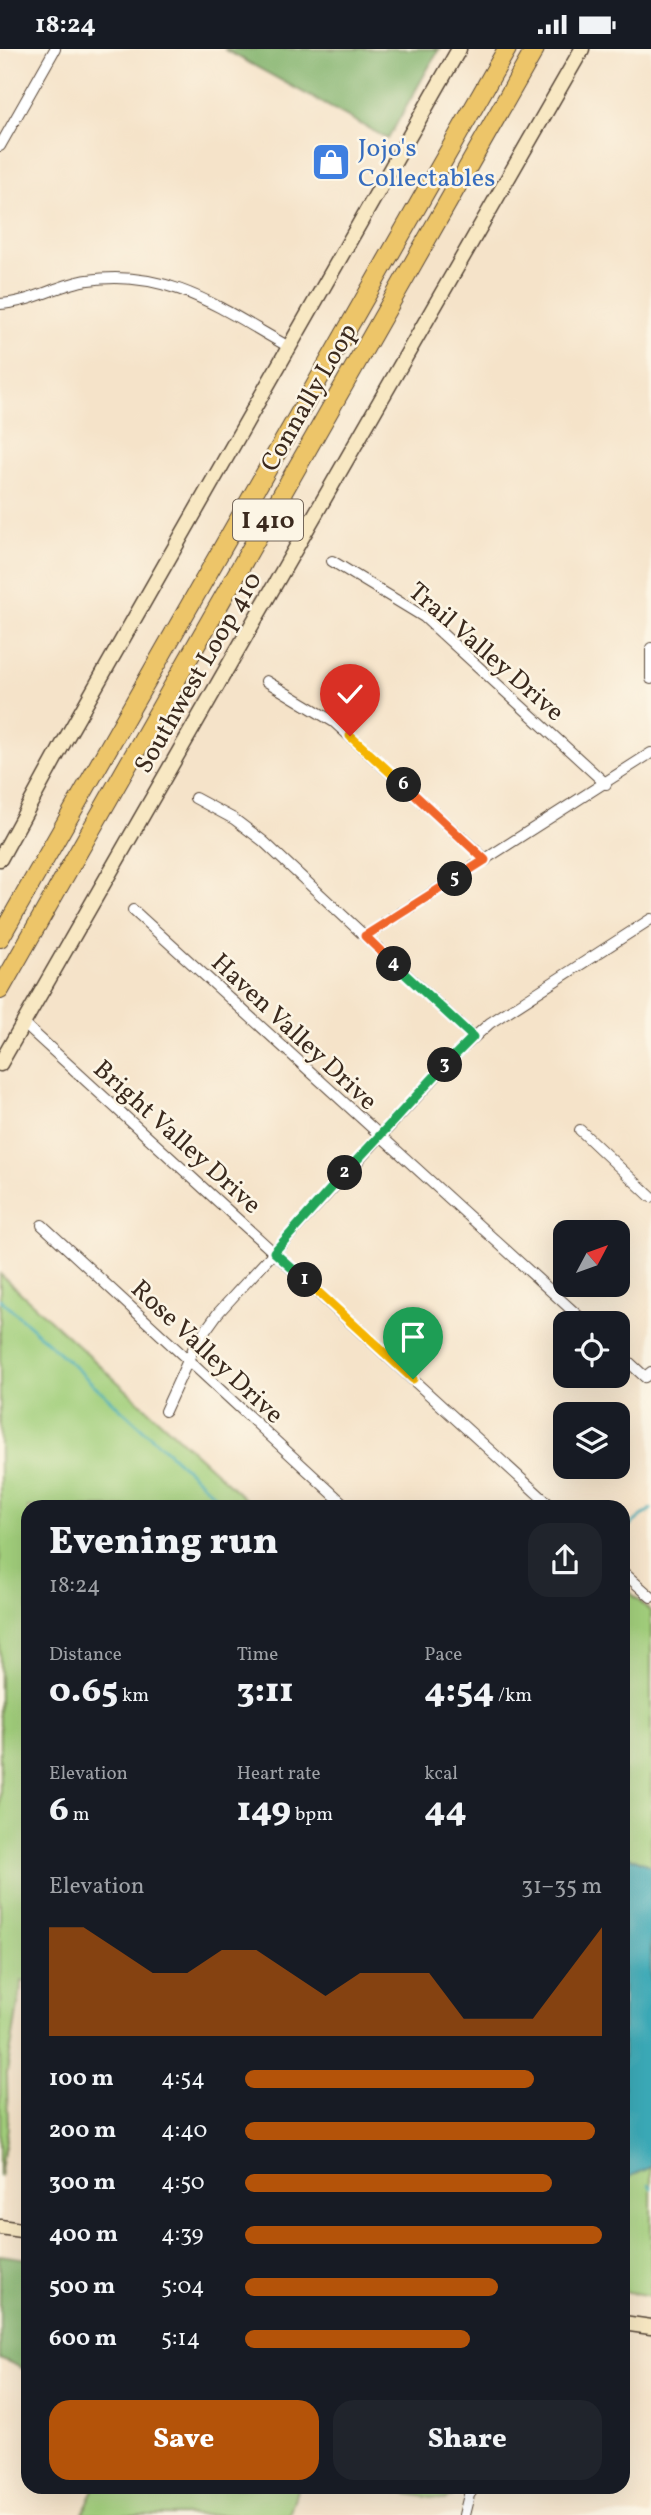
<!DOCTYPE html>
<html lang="en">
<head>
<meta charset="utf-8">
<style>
	:root { --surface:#171b24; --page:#20242c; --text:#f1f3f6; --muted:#9ea1a6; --accent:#b45309 }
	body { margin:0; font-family:Vollkorn,serif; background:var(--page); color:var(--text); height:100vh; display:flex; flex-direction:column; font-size:26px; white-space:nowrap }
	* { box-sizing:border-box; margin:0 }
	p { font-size:23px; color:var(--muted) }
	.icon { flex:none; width:38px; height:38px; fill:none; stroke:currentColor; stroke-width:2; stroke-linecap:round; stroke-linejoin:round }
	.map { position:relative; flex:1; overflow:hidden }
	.side { position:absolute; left:21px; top:1451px; width:609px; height:994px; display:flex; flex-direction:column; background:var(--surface); border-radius:21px; box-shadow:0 7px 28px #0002 }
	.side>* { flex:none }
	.needle { width:46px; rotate:49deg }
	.fabs { position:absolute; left:553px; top:1171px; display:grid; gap:14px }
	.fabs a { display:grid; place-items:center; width:77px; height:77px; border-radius:14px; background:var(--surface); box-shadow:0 7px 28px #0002; font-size:35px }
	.pin { position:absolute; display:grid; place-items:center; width:60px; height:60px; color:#fff; margin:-72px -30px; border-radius:50% 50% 50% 0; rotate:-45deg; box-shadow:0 0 7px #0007 }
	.pin .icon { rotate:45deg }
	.km { position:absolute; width:35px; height:35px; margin:-18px; border-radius:50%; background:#222; color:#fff; font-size:19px; line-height:35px; text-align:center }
	.round { display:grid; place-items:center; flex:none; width:74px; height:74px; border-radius:21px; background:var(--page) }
	.head { display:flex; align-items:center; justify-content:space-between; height:119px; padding:0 28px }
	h1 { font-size:38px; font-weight:800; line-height:52px }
	.metrics { display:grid; grid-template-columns:repeat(3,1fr); gap:10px; height:119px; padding:7px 28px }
	.metrics div { display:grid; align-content:center }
	.metrics b { font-size:35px; font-weight:800 }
	.metrics small { font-size:19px; font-weight:400 }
	.metrics p { font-size:19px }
	.chart { height:196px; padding:14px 28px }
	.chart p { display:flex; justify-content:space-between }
	.chart svg { width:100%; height:126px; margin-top:7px; fill:var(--accent); opacity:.7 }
	.action { display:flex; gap:14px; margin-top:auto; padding:14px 28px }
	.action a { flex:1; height:80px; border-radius:21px; background:var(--accent); color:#fff; font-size:28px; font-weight:800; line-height:80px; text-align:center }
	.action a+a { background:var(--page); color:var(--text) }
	ul { padding:0 28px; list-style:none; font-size:23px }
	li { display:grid; grid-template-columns:112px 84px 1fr; align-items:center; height:52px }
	li i { height:18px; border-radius:9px; background:var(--accent) }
	.status { display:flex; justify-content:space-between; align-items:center; height:49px; padding:0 35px; background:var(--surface); direction:ltr }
	.status svg { height:19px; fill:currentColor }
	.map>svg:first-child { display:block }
</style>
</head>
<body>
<div class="status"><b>18:24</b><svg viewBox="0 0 49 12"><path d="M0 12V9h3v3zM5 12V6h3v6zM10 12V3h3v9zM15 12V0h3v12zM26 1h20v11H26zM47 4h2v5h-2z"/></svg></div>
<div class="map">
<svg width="651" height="2466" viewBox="0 0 651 2466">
	<rect width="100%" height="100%" fill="#fcf5e5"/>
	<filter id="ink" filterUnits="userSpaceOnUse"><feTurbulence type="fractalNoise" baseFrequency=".0143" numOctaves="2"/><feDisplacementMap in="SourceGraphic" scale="14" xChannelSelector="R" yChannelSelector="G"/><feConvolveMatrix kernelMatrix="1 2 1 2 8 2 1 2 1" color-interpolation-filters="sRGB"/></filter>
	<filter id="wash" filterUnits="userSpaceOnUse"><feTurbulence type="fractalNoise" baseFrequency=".00686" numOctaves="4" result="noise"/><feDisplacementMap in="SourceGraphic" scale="28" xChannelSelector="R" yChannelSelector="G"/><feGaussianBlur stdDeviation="1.57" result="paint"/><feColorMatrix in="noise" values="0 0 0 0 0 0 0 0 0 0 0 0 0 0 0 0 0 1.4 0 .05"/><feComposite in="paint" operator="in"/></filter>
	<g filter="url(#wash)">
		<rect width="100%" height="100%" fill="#f5e3c9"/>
		<g fill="#a2cf7c" stroke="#6e7c4d" stroke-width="2">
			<path d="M0 1225 254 1458H28V1933L22 1932 7 2024 8 2079 0 2128Z"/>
			<path d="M623 1537 651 1563V2247L623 2242Z"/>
			<path d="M95 2438H298L289 2466H82Z"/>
			<path d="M366 2438H452L451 2448 444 2451Z"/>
		</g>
		<g fill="#81b26c" stroke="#5e6e45" stroke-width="2">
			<path d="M224 0H439L388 90Z"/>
			<path d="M0 2206 28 2210V2322L0 2309Z"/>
		</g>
		<path fill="#3baab8" stroke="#3b6a6b" stroke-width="2" d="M623 1805 651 1817V2118L623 2131Z"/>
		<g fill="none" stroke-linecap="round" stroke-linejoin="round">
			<g stroke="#3baab8" stroke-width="2.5">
				<path d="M0 1250 228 1458"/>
				<path d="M623 1482 651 1460"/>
				<path d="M649 2135 651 2139"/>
			</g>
		</g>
	</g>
	<g filter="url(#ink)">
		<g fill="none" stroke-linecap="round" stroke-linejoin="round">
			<g stroke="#574638" stroke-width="12">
				<g id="minor">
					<path d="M0 97 55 0"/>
					<path d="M0 255C31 254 58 235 88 231 169 219 223 261 289 298"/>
					<path d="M332 512 424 568 606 735"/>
					<path d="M651 599V630"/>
					<path d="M266 632 334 673 486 811"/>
					<path d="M195 749 234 770 263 792 473 988"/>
					<path d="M133 861 586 1274"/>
					<path d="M365 887 651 704"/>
					<path d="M23 974 552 1458"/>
					<path d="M580 1081 651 1148"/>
					<path d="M42 1176 347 1458"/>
					<path d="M618 1303 645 1328 651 1323"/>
					<path d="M165 1362 195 1296 218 1264 459 1002 490 974 651 870"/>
					<path d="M623 1523 651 1548"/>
					<path d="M464 2466 469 2446 475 2438"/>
				</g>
			</g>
			<g stroke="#574638" stroke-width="17">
				<g id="secondary">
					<path d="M0 810 64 693 459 0"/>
					<path d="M0 1015 582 0"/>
					<path d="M0 2178 28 2182"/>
					<path d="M623 2274 651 2278"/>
				</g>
			</g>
			<g stroke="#574638" stroke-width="20">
				<g id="motorway">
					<path d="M0 889 507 0"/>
					<path d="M0 941 535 0"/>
				</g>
			</g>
			<use href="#minor" stroke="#fff" stroke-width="10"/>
			<use href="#secondary" stroke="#f8e8c3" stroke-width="14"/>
			<use href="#motorway" stroke="#edc569" stroke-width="18"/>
		</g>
	</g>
	<g fill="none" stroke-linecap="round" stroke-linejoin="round" filter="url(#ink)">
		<g stroke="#fff" stroke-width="14">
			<path id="split-1" d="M305 1231 413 1330"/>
		</g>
		<g stroke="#fff" stroke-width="14">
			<path id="split-2" d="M305 1231 274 1203 345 1124"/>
		</g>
		<g stroke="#fff" stroke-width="14">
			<path id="split-3" d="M345 1124 445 1016"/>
		</g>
		<g stroke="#fff" stroke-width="14">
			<path id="split-4" d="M394 915 473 988 445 1016"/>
		</g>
		<g stroke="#fff" stroke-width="14">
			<path id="split-5" d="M394 915 365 887 455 830"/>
		</g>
		<g stroke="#fff" stroke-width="14">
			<path id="split-6" d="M404 736 485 811 455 830"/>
		</g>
		<g stroke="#fff" stroke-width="14">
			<path id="split-7" d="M350 687 404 736"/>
		</g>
		<use href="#split-1" stroke="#f5b400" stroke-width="9"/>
		<use href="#split-2" stroke="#22a559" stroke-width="9"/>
		<use href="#split-3" stroke="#22a559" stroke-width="9"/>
		<use href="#split-4" stroke="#22a559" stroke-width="9"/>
		<use href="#split-5" stroke="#f0652b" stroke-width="9"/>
		<use href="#split-6" stroke="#f0652b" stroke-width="9"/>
		<use href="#split-7" stroke="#f5b400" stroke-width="9"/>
	</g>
	<defs>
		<g id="shop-square" transform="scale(2.0125)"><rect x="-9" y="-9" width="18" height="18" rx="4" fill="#3f7fe0" stroke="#fcf5e5"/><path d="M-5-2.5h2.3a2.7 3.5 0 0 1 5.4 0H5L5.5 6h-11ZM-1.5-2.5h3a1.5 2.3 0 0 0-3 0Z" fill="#fff"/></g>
	</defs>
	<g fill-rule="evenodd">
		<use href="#shop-square" x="331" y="113"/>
	</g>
	<g text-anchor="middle" stroke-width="5" stroke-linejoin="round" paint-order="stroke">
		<rect fill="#fcf5e5" stroke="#75675a" stroke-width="2" x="233" y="450.5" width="70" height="41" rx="5"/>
		<g font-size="24" font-weight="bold" fill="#3b2a1e">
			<text x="268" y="479">I 410</text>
		</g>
		<g font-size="26" fill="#366cbe" stroke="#fcf5e5" text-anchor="start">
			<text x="358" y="107">Jojo's<tspan x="358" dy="30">Collectables</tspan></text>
		</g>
		<g font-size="26" fill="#3b2a1e" stroke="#fcf5e5">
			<text transform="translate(308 348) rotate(-60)" y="9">Connally Loop</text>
			<text transform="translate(487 602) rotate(41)" y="9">Trail Valley Drive</text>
			<text transform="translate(197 623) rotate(-60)" y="9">Southwest Loop 410</text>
			<text transform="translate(295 982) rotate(43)" y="9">Haven Valley Drive</text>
			<text transform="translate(178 1087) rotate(42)" y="9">Bright Valley Drive</text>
			<text transform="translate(208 1302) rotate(43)" y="9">Rose Valley Drive</text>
		</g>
	</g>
</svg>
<div class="fabs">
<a><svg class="needle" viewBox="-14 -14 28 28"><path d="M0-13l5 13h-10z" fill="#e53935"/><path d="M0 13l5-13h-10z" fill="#9ea1a6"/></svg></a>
<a><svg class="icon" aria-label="locate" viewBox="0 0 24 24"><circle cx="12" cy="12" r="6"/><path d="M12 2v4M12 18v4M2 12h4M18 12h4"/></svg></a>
<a><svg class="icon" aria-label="layers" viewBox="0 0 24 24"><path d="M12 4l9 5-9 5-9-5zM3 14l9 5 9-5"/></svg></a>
</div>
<div class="pin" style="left:413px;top:1330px;background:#1e9e55"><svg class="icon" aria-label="arrive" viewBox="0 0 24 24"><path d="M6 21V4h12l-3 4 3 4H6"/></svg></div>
<div class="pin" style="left:350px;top:687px;background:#d93025"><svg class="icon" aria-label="check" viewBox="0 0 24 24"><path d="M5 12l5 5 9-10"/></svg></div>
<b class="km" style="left:305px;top:1231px">1</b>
<b class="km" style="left:345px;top:1124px">2</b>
<b class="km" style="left:445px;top:1016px">3</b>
<b class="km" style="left:394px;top:915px">4</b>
<b class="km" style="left:455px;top:830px">5</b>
<b class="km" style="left:404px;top:736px">6</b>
<section class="side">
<div class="head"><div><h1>Evening run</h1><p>18:24</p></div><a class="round"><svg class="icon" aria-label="share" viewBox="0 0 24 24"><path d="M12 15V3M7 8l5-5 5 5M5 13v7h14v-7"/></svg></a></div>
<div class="metrics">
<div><p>Distance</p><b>0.65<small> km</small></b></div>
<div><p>Time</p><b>3:11</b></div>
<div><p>Pace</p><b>4:54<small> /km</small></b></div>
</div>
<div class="metrics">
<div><p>Elevation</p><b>6<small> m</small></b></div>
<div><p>Heart rate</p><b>149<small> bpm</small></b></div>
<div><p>kcal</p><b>44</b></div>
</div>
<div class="chart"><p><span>Elevation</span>31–35 m</p>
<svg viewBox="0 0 160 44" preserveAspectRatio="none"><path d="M0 44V6L10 6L20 14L30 22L40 22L50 14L60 14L70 22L80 30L90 22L100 22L110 22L120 38L130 38L140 38L150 22L160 6V44z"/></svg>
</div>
<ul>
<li><b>100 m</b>4:54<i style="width:81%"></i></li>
<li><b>200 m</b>4:40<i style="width:98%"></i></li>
<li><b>300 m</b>4:50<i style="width:86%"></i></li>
<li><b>400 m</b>4:39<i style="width:100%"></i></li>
<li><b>500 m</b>5:04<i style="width:71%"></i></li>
<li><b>600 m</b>5:14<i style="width:63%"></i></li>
</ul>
<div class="action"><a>Save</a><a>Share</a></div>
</section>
</div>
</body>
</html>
